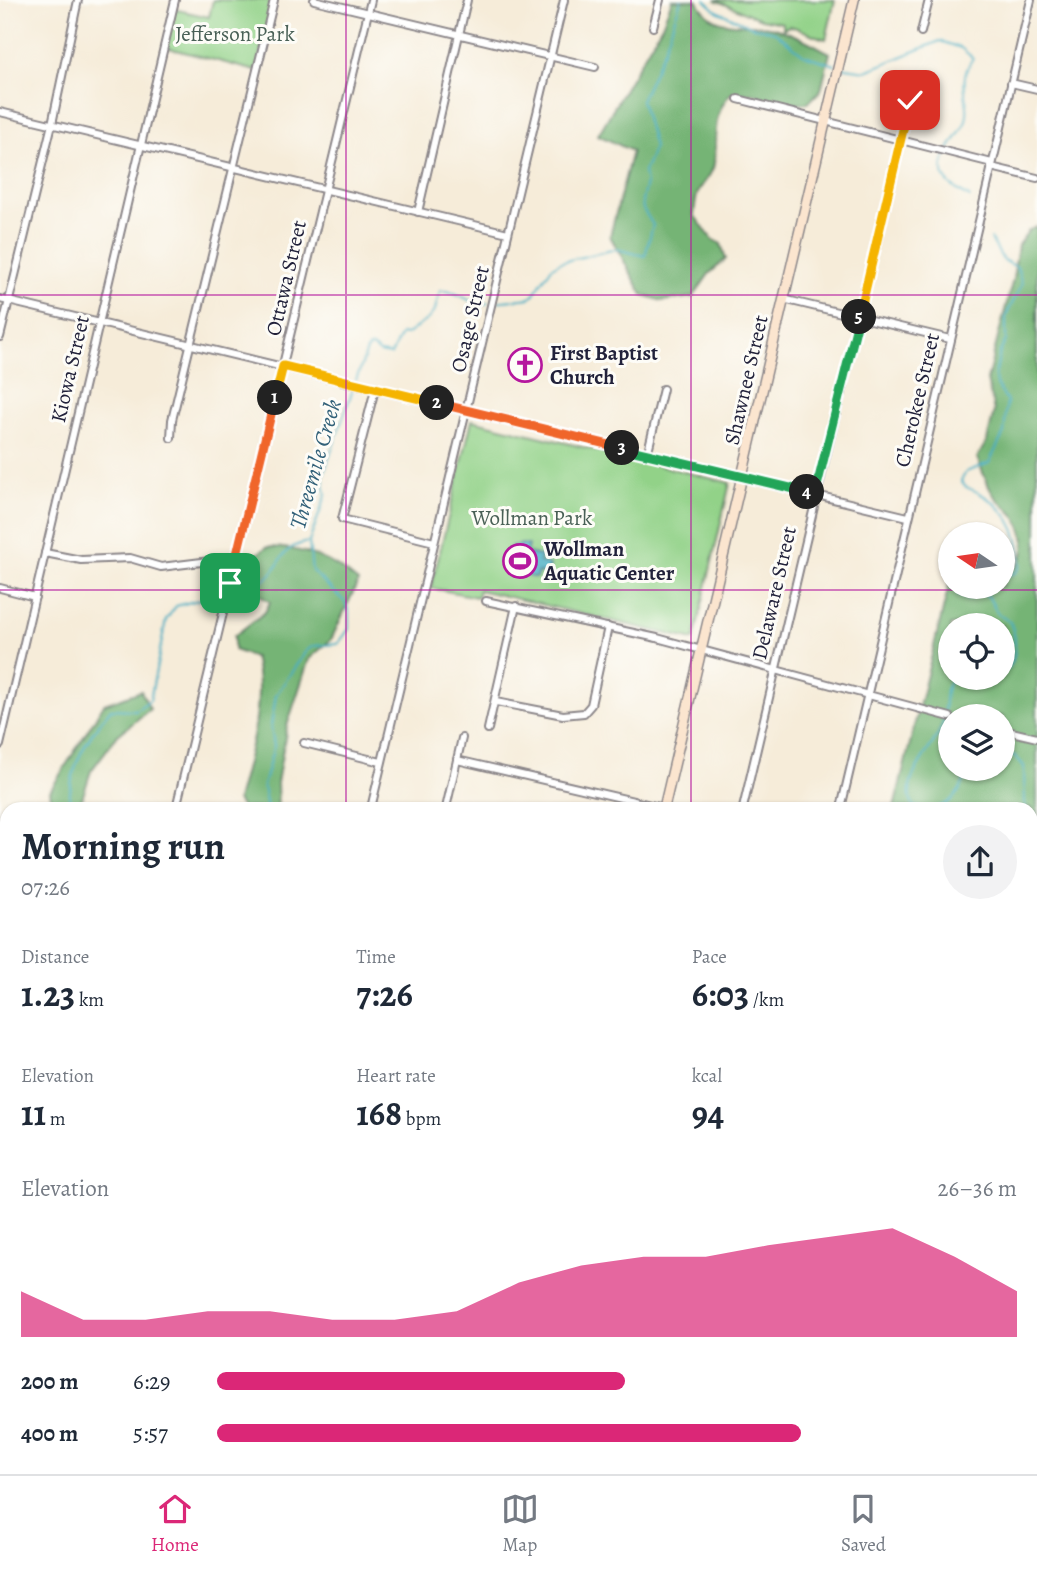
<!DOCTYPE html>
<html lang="en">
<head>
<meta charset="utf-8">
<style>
	:root { --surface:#fff; --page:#f2f2f3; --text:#1f2937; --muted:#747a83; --line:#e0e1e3; --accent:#db2777 }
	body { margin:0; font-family:Alegreya,serif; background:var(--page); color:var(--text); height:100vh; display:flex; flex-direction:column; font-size:26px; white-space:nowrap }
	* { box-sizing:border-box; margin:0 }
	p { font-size:23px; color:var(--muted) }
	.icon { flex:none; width:38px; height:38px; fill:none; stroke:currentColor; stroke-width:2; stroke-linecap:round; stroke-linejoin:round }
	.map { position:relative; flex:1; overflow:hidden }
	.side { position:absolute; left:0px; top:802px; width:1038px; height:674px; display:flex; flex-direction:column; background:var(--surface); border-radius:21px 21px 0 0; box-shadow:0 2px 5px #0004 }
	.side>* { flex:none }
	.needle { width:46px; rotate:283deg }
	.controls { position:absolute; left:938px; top:522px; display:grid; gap:14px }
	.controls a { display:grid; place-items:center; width:77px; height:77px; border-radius:50%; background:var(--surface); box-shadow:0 2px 5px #0004; font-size:35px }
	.pin { position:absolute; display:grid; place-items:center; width:60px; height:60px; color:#fff; margin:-30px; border-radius:14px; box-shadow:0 4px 10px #0006 }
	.km { position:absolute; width:35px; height:35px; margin:-18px; border-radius:50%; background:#222; color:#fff; font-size:19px; line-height:35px; text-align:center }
	.round { display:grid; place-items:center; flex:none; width:74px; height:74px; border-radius:37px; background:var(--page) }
	.headline { display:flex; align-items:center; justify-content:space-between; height:119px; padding:0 21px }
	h1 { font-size:38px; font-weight:700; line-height:52px }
	.stats { display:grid; grid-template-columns:repeat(3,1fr); gap:10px; height:119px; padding:7px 21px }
	.stats div { display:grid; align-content:center }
	.stats b { font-size:35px; font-weight:700 }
	.stats small { font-size:19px; font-weight:400 }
	.stats p { font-size:19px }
	.chart { height:196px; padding:14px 21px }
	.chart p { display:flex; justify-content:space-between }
	.chart svg { width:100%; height:126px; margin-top:7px; fill:var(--accent); opacity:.7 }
	ul { padding:0 21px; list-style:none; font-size:23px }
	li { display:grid; grid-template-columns:112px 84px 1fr; align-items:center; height:52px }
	li i { height:18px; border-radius:9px; background:var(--accent) }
	.tab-bar { display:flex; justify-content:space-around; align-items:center; height:98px; border-top:2px solid var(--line); background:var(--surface); font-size:19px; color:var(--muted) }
	.tab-bar a { display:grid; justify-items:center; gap:4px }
	.tab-bar .active { color:var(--accent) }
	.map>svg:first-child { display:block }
</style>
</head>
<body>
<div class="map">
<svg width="1037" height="1474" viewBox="0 0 1037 1474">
	<rect width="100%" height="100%" fill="#fdfcf7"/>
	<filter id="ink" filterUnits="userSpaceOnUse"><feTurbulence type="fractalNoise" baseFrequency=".0143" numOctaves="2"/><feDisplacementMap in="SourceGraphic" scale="14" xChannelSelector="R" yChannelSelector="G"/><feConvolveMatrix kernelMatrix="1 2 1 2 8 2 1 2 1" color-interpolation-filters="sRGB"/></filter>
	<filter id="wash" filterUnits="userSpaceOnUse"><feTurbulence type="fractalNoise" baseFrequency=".00686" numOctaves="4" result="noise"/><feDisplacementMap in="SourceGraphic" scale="28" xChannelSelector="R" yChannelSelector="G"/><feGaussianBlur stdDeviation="1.57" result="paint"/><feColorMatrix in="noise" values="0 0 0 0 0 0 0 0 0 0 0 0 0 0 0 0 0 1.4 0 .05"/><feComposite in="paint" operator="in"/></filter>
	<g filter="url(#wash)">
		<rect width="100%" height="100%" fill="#f6ecd9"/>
		<g fill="#92d288" stroke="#5a7a62" stroke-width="2">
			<path d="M213 0H274L256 71 165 47 173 9 209 17Z"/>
			<path d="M715 0H835L826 39C811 36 802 28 789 26L783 29V23L761 19Z"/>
			<path d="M472 420 730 483 694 640 479 590 477 597 431 588Z"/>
		</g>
		<g fill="#75b474" stroke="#4c6b58" stroke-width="2" fill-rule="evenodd">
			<path d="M672 0H697C714 33 740 21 769 27 790 31 811 43 830 53L821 90 808 103 782 105 753 93 730 94C710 119 718 136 714 164 712 177 702 182 698 193 695 199 695 209 694 215L712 239 721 244 726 259 709 274 693 297 662 301 643 295 610 236 632 151 598 135 662 25Z"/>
			<path d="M1037 227V1106L1031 1110V808H894L950 581V586H1003V573C1028 565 1029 540 1016 518 1011 509 999 503 993 494 986 484 982 469 977 458L987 441 994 411 987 380 1013 279 1018 245 1029 230ZM950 625H1003V677H950ZM950 716H1003V768H950Z"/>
			<path d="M267 547C301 547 332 559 358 582L331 640 309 659 287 726 277 783 278 808H242L237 800C249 755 266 702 254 657L234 650V636L265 612 270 602 257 593 254 556Z"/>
			<path d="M141 691 150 709 117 736 91 771 79 808H53L50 791 104 704Z"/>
			<path d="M7 935V1166L0 1171V940Z"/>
			<path d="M1031 1160 1037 1164V1253L1031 1246Z"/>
		</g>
		<path fill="#45aec4" stroke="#346880" stroke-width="2" d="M523 544 528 545 525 558 528 553 541 556 540 562 550 565 547 575 538 572 536 578 523 575V569L520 576 514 574V567L499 563 503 554 512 546 515 552 514 546Z"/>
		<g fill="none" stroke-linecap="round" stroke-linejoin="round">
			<g stroke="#45aec4" stroke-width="2">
				<path d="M705 0 717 11 753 27 775 32 804 55 835 65"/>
				<path d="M840 67 866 71 940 41 961 48 973 58C953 86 976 104 963 127 956 141 941 154 943 172 944 184 961 192 970 198"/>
				<path d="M991 239 1003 260 1017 267 1022 284 1006 316V340L1000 352 995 376 996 384 1007 401 1004 433 989 463 966 472 961 481C965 489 971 488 979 493 1009 509 1022 534 1020 567L1015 573 1003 576"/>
				<path d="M493 302 531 298 552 267 561 262 616 249 645 256 653 225 643 209 642 201 646 183 644 172 654 147 641 100 664 50 681 0"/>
				<path d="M356 380 368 348 372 347 380 353 391 355 401 334 406 335 429 318 435 310 440 291C460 289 469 307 488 303"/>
				<path d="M958 586V594L968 600 980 593 988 596 998 614 1010 622C1017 637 1018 664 1003 672"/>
				<path d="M229 592C241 589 258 587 267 578 285 561 279 547 309 542L326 495 323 477 327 464 354 386"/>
				<path d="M944 712 946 690 952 677"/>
				<path d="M1003 752 1015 756 1024 766 1025 808"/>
				<path d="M69 808C69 767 85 740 111 709L136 710 150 700 166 620 176 606 224 593"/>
				<path d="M267 808 263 786 274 746 271 726 276 695 306 651 313 646 338 644 349 629V612L345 602 312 571 309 542"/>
				<path d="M923 808 914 807C896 776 940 746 944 718"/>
				<path d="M936 808C957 801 962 788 969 768"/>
				<path d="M0 975 7 972"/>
				<path d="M1031 997 1037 1033"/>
				<path d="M1031 1077 1037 1062"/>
				<path d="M1031 1207 1037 1209"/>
			</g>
		</g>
	</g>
	<g filter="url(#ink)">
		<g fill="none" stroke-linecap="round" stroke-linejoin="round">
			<g stroke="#8c878a" stroke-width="10">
				<g id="street">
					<path d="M314 0 595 67"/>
					<path d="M653 27 660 0"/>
					<path d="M921 32 929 0"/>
					<path d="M1011 83 1037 89"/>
					<path d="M738 99 992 163"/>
					<path d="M0 112 508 233"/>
					<path d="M991 167 1037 178"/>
					<path d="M418 212 467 0"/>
					<path d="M0 299 908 517"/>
					<path d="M783 299 950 339"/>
					<path d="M0 337 52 124 78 0"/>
					<path d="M375 389 342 519 434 542"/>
					<path d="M171 438 172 420 274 0"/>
					<path d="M647 455 663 389"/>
					<path d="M45 553 81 560 130 558 161 567 218 560 235 561"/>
					<path d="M0 588 35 597"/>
					<path d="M486 601 657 638 950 717"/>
					<path d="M496 702 563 715 584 713 591 705 608 627"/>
					<path d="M488 729 516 606"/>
					<path d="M1003 730 1037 738"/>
					<path d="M304 743 381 762"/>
					<path d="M0 745 175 0"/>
					<path d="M457 760 664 808"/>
					<path d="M176 808 371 0"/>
					<path d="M371 808 564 0"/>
					<path d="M446 808 462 738"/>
					<path d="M743 808 910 100"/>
					<path d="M841 808 1031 0"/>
					<path d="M0 1235 7 1236"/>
					<path d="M1031 1386 1037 1387"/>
					<path d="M154 1468 180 1474"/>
					<path d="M963 1468 986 1474"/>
					<path d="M18 1474 20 1468"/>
					<path d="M110 1474 111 1468"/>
					<path d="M212 1474 213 1468"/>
					<path d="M339 1474 340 1468"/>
					<path d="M449 1474 451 1468"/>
					<path d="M689 1474 690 1468"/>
				</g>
			</g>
			<g stroke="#8c878a" stroke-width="12">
				<g id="secondary">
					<path d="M664 808 854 0"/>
					<path d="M544 1474 545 1468"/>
				</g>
			</g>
			<use href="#street" stroke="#fff" stroke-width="6"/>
			<use href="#secondary" stroke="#fbe5cf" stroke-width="9"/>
		</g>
	</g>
	<g fill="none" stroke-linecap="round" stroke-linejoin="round" filter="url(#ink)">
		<g stroke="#fff" stroke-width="14">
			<path id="split-1" d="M230 583 275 398"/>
		</g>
		<g stroke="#fff" stroke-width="14">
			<path id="split-2" d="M275 398 283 366 437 403"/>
		</g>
		<g stroke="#fff" stroke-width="14">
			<path id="split-3" d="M437 403 622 448"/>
		</g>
		<g stroke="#fff" stroke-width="14">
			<path id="split-4" d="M622 448 807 492"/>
		</g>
		<g stroke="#fff" stroke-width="14">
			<path id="split-5" d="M807 492 815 494 859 317"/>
		</g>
		<g stroke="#fff" stroke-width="14">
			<path id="split-6" d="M859 317 910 100"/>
		</g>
		<use href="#split-1" stroke="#f0652b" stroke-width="9"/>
		<use href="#split-2" stroke="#f5b400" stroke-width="9"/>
		<use href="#split-3" stroke="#f0652b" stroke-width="9"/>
		<use href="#split-4" stroke="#22a559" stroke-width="9"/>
		<use href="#split-5" stroke="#22a559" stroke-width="9"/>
		<use href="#split-6" stroke="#f5b400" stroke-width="9"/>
	</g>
	<path fill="none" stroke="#b5179e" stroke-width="2" stroke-opacity="0.55" d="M346 0V808M691 0V808M0 295H1037M0 590H1037M0 884H7M1031 884H1037M0 1179H7M1031 1179H1037M346 1468V1474M691 1468V1474"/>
	<defs>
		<g id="church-ring" transform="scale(1.75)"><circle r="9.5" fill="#fdfcf7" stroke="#b5179e" stroke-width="1.5"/><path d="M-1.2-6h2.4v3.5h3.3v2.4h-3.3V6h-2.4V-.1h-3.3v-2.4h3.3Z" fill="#b5179e"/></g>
		<g id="stadium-ring" transform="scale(1.75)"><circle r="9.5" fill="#fdfcf7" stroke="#b5179e" stroke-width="1.5"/><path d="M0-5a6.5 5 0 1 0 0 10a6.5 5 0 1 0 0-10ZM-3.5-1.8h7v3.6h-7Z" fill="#b5179e"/></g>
	</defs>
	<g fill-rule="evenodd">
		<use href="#church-ring" x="525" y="365"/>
		<use href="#stadium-ring" x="520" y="561"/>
	</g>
	<g text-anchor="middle" stroke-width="6" stroke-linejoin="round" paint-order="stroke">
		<g font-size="21" fill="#496056" stroke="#fdfcf7">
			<text x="235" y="41">Jefferson Park</text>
			<text x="532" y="525">Wollman Park</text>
		</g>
		<g font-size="21" fill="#22223b" stroke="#fdfcf7">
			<text transform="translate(286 278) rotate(-77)" y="7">Ottawa Street</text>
			<text transform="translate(470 319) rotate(-77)" y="7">Osage Street</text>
			<text transform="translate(70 369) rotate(-77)" y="7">Kiowa Street</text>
			<text transform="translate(746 380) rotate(-77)" y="7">Shawnee Street</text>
			<text transform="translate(917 400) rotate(-77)" y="7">Cherokee Street</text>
			<text transform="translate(774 593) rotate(-77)" y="7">Delaware Street</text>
		</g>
		<g font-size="21" font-weight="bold" fill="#22223b" stroke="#fdfcf7" text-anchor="start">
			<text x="550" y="360">First Baptist<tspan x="550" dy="24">Church</tspan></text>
			<text x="544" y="556">Wollman<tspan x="544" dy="24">Aquatic Center</tspan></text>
		</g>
		<g font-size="23" font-style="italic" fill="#326179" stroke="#fdfcf7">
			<text transform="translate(315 464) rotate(-74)" y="8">Threemile Creek</text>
		</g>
	</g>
</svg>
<div class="controls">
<a><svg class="needle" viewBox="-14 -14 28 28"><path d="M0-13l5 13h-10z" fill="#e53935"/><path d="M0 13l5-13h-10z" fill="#747a83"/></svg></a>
<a><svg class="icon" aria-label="locate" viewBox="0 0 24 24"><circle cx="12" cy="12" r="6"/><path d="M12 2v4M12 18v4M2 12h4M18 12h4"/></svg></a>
<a><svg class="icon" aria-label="layers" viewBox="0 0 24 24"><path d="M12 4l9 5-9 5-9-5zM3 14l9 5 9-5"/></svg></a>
</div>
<div class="pin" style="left:230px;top:583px;background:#1e9e55"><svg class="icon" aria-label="arrive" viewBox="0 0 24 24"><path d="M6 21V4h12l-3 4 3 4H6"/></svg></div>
<div class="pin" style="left:910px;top:100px;background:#d93025"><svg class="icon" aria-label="check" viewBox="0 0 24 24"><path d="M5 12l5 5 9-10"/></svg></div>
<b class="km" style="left:275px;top:398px">1</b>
<b class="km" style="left:437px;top:403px">2</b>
<b class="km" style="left:622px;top:448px">3</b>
<b class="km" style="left:807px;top:492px">4</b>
<b class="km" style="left:859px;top:317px">5</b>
<section class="side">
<div class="headline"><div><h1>Morning run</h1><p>07:26</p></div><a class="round"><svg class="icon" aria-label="share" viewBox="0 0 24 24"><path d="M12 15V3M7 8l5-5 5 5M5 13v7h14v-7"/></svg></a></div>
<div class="stats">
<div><p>Distance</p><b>1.23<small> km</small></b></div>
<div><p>Time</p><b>7:26</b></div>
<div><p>Pace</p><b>6:03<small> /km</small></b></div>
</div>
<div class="stats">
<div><p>Elevation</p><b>11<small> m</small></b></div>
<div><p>Heart rate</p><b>168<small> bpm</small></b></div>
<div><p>kcal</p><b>94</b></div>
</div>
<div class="chart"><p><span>Elevation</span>26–36 m</p>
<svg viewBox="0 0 160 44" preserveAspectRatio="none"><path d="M0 44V28L10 38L20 38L30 35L40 35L50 38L60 38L70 35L80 25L90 19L100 16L110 16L120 12L130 9L140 6L150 16L160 28V44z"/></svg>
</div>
<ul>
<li><b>200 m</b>6:29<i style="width:51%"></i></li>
<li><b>400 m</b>5:57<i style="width:73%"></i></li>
</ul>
</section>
</div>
<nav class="tab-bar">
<a class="active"><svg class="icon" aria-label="home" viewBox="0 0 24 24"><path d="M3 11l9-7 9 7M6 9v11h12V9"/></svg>Home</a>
<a><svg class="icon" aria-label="map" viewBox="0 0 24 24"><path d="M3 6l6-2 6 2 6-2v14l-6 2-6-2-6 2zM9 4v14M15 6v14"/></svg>Map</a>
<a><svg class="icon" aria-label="saved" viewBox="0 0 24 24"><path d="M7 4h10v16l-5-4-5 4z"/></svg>Saved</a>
</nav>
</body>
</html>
